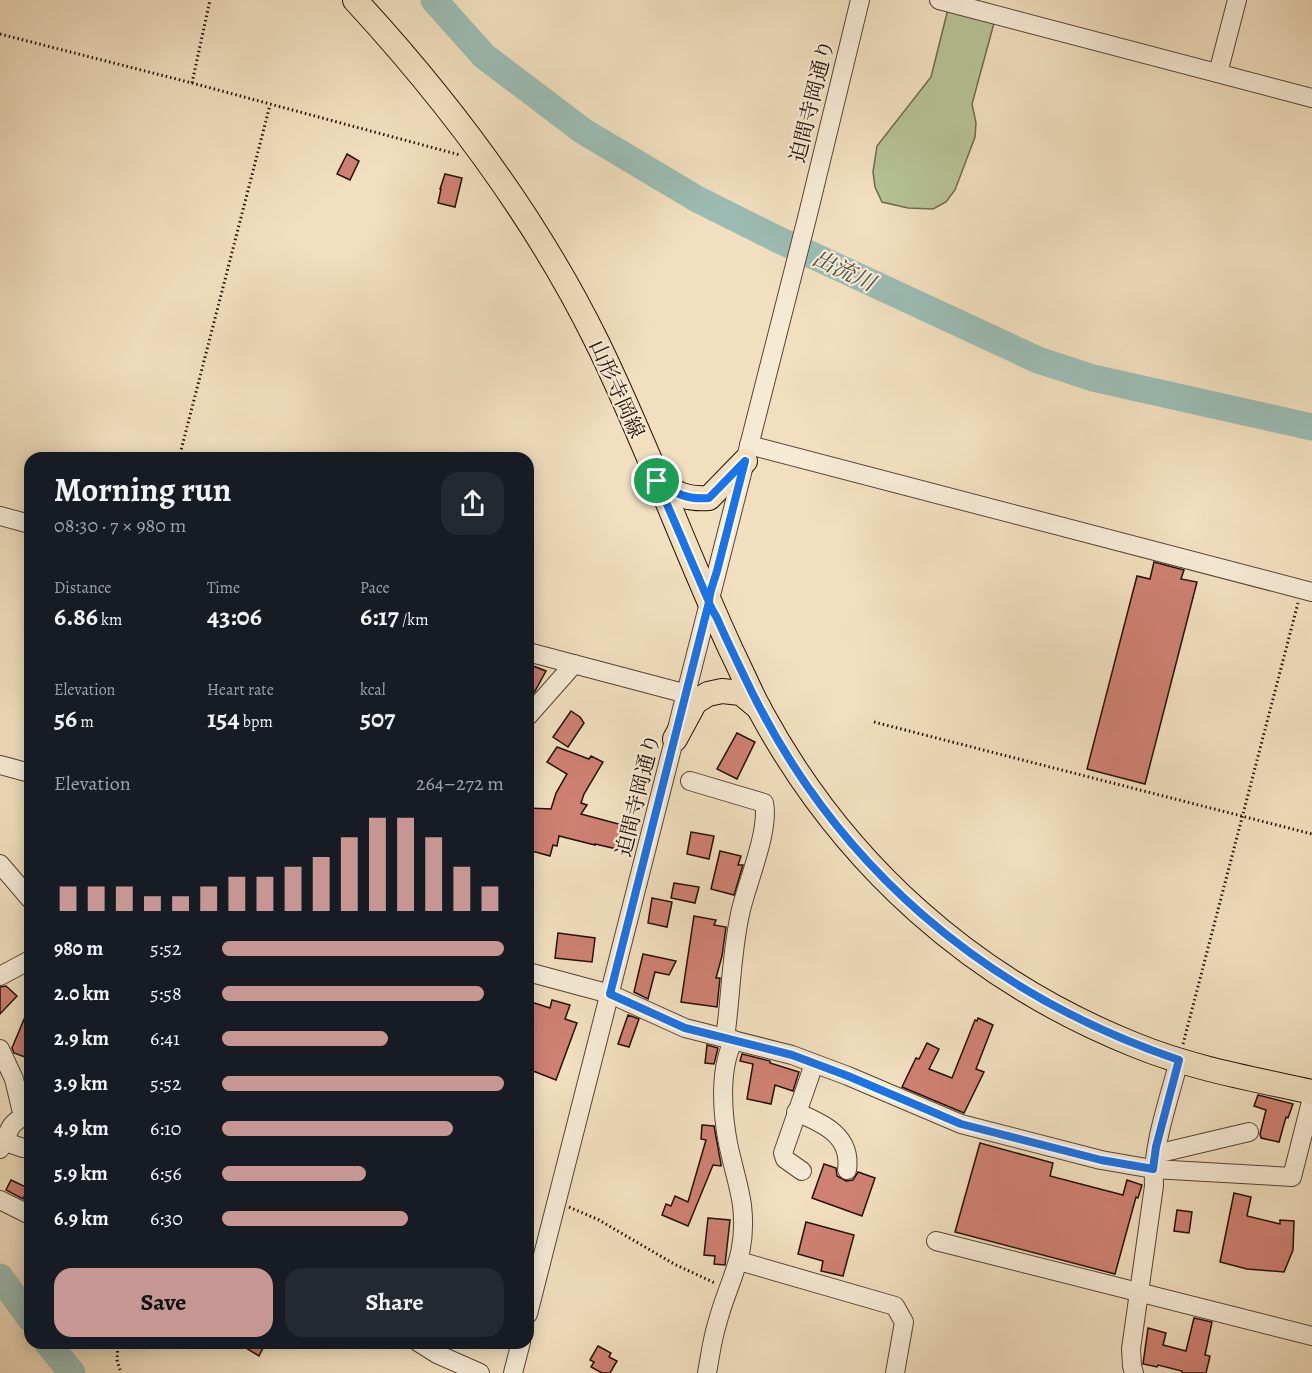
<!DOCTYPE html>
<html lang="en">
<head>
<meta charset="utf-8">
<style>
	:root { --surface:#171b24; --page:#242831; --text:#f1f3f6; --muted:#9ea1a6; --accent:#c59692 }
	body { margin:0; font-family:Alegreya,"Noto Serif JP",serif; background:var(--page); color:var(--text); height:100vh; display:flex; flex-direction:column; font-size:22px; white-space:nowrap }
	* { box-sizing:border-box; margin:0 }
	p { font-size:20px; color:var(--muted) }
	.icon { flex:none; width:33px; height:33px; fill:none; stroke:currentColor; stroke-width:2; stroke-linecap:round; stroke-linejoin:round }
	.map { position:relative; flex:1; overflow:hidden }
	.side { position:absolute; left:24px; top:452px; width:510px; height:897px; display:flex; flex-direction:column; background:var(--surface); border-radius:18px; box-shadow:0 3px 15px #0003 }
	.side>* { flex:none }
	.pin { position:absolute; display:grid; place-items:center; width:51px; height:51px; color:#fff; margin:-26px; border:3px solid #fff; border-radius:50%; box-shadow:0 2px 6px #0007 }
	.round { display:grid; place-items:center; flex:none; width:63px; height:63px; border-radius:18px; background:var(--page) }
	.headline { display:flex; align-items:center; justify-content:space-between; height:102px; padding:0 30px }
	h1 { font-size:33px; font-weight:700; line-height:45px }
	.stats { display:grid; grid-template-columns:repeat(3,1fr); gap:9px; height:102px; padding:6px 30px }
	.stats div { display:grid; align-content:center }
	.stats b { font-size:26px; font-weight:700 }
	.stats small { font-size:16px; font-weight:400 }
	.stats p { font-size:16px }
	.chart { height:168px; padding:12px 30px }
	.chart p { display:flex; justify-content:space-between }
	.chart svg { width:100%; height:108px; margin-top:6px; stroke:var(--accent); stroke-width:6 }
	.cta { display:flex; gap:12px; margin-top:auto; padding:12px 30px }
	.cta a { flex:1; height:69px; border-radius:18px; background:var(--accent); color:#111; font-size:24px; font-weight:700; line-height:69px; text-align:center }
	.cta a+a { background:var(--page); color:var(--text) }
	ul { padding:0 30px; list-style:none; font-size:20px }
	li { display:grid; grid-template-columns:96px 72px 1fr; align-items:center; height:45px }
	li i { height:15px; border-radius:8px; background:var(--accent) }
	.map>svg:first-child { display:block }
</style>
</head>
<body>
<div class="map">
<svg width="1312" height="1373" viewBox="0 0 1312 1373">
	<rect width="100%" height="100%" fill="#f1dfbf"/>
	<filter id="stains"><feTurbulence type="fractalNoise" baseFrequency=".00333" numOctaves="4"/><feColorMatrix values="0 0 0 0 .2 0 0 0 0 .09 0 0 0 0 .02 0 0 0 .5 -.17"/></filter>
	<radialGradient id="worn" r=".72"><stop offset=".6" stop-color="#630" stop-opacity="0"/><stop offset="1" stop-color="#630" stop-opacity=".3"/></radialGradient>
	<path fill="#b6c295" stroke="#6d6a4e" stroke-width="1.5" d="M948 9 994 23 972 104 976 123 975 137 955 190 946 202 933 209 908 208 882 202 875 187 873 172 877 146 931 77Z"/>
	<g fill="none" stroke-linecap="round" stroke-linejoin="round">
		<g stroke="#9bbcb3" stroke-width="27">
			<path d="M434 0 484 56 583 131 697 199 775 238 1038 360 1093 378 1312 427"/>
			<path d="M0 1277 30 1318"/>
			<path d="M47 1342 72 1373"/>
		</g>
	</g>
	<g fill="#cf8173" stroke="#241106" stroke-width="1.5">
		<path d="M347 154 359 161 350 180 337 174Z"/>
		<path d="M445 174 462 178 455 207 438 203 441 189H440Z"/>
		<path d="M1154 562 1184 570 1181 579 1197 582 1145 784 1087 769 1137 576 1150 579Z"/>
		<path d="M528 664 546 671 535 691 528 699Z"/>
		<path d="M571 711 580 717 584 723 568 747 553 737Z"/>
		<path d="M737 733 755 742 737 779 717 769Z"/>
		<path d="M557 747 589 759 591 756 603 762 584 794 581 803 587 805 581 814 630 827 625 848 618 846 617 849 595 844V845L559 836 557 846 553 845 550 856 528 850V808L551 809 556 793 567 774 547 762Z"/>
		<path d="M691 832 714 836 709 859 687 854Z"/>
		<path d="M720 851 741 856 738 865H743L734 895 711 889Z"/>
		<path d="M674 883 699 887 695 903 671 898Z"/>
		<path d="M652 898 672 902 667 927 648 923Z"/>
		<path d="M694 916 716 920 714 925 726 927 722 956 716 978H720L717 1007 681 1002Z"/>
		<path d="M558 933 595 938 592 962 555 958Z"/>
		<path d="M643 954 676 961 669 975 655 972 648 999 634 992Z"/>
		<path d="M6 986 17 996 0 1014V987Z"/>
		<path d="M552 1000 570 1005 565 1019 577 1023 556 1080 528 1069V1001L550 1008Z"/>
		<path d="M30 1005V1059L14 1053 12 1048Z"/>
		<path d="M628 1015 639 1019 629 1047 618 1044Z"/>
		<path d="M978 1018 993 1025 976 1069 984 1072 964 1113 902 1087 916 1058 919 1059 927 1043 939 1049 929 1069 952 1078 975 1020 977 1021Z"/>
		<path d="M707 1045 718 1048 714 1064 705 1063Z"/>
		<path d="M742 1054 770 1061V1063L799 1072 793 1091 775 1085 771 1104 747 1099 753 1064 740 1061Z"/>
		<path d="M1258 1095 1293 1104 1288 1118 1286 1117 1279 1142 1261 1138 1260 1134 1266 1110 1254 1106Z"/>
		<path d="M702 1125 714 1126 721 1164V1166L713 1165 688 1226 662 1215 666 1204 671 1206 675 1196 688 1202 706 1140 701 1139Z"/>
		<path d="M980 1143 1053 1163 1050 1176 1123 1195 1127 1180 1142 1185 1138 1198 1136 1197 1115 1274 955 1232Z"/>
		<path d="M824 1164 836 1168 837 1176 846 1181 853 1180 858 1172 875 1178 862 1216 812 1198Z"/>
		<path d="M11 1180 28 1188 23 1199 6 1190Z"/>
		<path d="M1234 1193 1251 1197 1247 1216 1280 1224V1220L1294 1221 1293 1250 1284 1272 1247 1269 1220 1262Z"/>
		<path d="M1177 1210 1192 1212 1189 1233 1174 1231Z"/>
		<path d="M708 1218 730 1220 725 1265 714 1264 715 1256 704 1255Z"/>
		<path d="M806 1222 854 1235 843 1276 821 1271 823 1261 798 1254Z"/>
		<path d="M1194 1318 1212 1322 1205 1355 1210 1356 1206 1373H1182V1371L1158 1365 1157 1367 1143 1364 1148 1328 1166 1333 1163 1345 1186 1351Z"/>
		<path d="M236 1342H266L259 1356Z"/>
		<path d="M598 1346 611 1353 609 1357 617 1361 610 1373H602L591 1367 594 1362 590 1360Z"/>
	</g>
	<g fill="none" stroke-linecap="round" stroke-linejoin="round">
		<g stroke="#574434" stroke-width="20">
			<g id="minor">
				<path d="M939 0 1312 98"/>
				<path d="M1218 73 1237 0"/>
				<path d="M749 445 1312 592"/>
				<path d="M0 516 30 524"/>
				<path d="M528 652 687 694"/>
				<path d="M528 716 574 664"/>
				<path d="M0 765 30 773"/>
				<path d="M690 781 764 803C770 831 746 885 740 914 731 955 731 997 725 1038"/>
				<path d="M0 864 30 899"/>
				<path d="M528 972 610 994 685 1028 792 1055 848 1076 961 1124 1101 1160 1153 1169 1292 1177 1312 1098"/>
				<path d="M0 976 30 960"/>
				<path d="M0 1049 14 1079 23 1117"/>
				<path d="M796 1112C823 1123 852 1136 847 1170"/>
				<path d="M6 1142 23 1148 30 1147"/>
				<path d="M0 1149C10 1136 5 1126 23 1117L30 1119"/>
				<path d="M1156 1154 1249 1132"/>
				<path d="M802 1171 785 1159 783 1153 814 1064"/>
				<path d="M0 1200 30 1215"/>
				<path d="M936 1241 1312 1336"/>
				<path d="M739 1261 895 1306 904 1322 895 1373"/>
				<path d="M528 1314 808 214 860 0"/>
				<path d="M418 1342 437 1354 480 1373"/>
				<path d="M513 1373 521 1342"/>
				<path d="M707 1373C710 1357 712 1340 717 1324 729 1278 748 1257 742 1205 739 1184 732 1164 728 1143 722 1112 719 1067 734 1040"/>
				<path d="M1134 1373 1132 1366 1131 1349 1154 1186C1152 1144 1169 1101 1179 1060"/>
			</g>
		</g>
		<g stroke="#241106" stroke-width="26">
			<g id="major">
				<path d="M355 0C449 102 535 216 597 342 646 442 684 548 731 650 741 670 750 692 761 712 844 865 973 980 1135 1045 1191 1068 1253 1079 1312 1092"/>
				<path d="M657 481C676 494 687 500 709 498L745 461"/>
				<path d="M675 739 695 702 708 694 722 691 741 693 759 708"/>
			</g>
		</g>
		<g stroke="#241106" stroke-width="3" stroke-dasharray="1.5 3" stroke-linecap="butt">
			<path d="M0 34 192 83 460 155"/>
			<path d="M192 83 210 0"/>
			<path d="M179 458 270 105"/>
			<path d="M874 722 1312 834"/>
			<path d="M1183 1044 1298 603"/>
			<path d="M569 1207 599 1220 674 1264 715 1283"/>
			<path d="M118 1342 117 1360 121 1373"/>
		</g>
		<use href="#minor" stroke="#f6ead5" stroke-width="18"/>
		<use href="#major" stroke="#f1dfbf" stroke-width="24"/>
	</g>
	<g fill="none" stroke-linecap="round" stroke-linejoin="round">
		<g stroke="#fff" stroke-width="12">
			<path id="route" d="M657 481 709 602 610 994 685 1028 792 1055 848 1076 961 1124 1101 1160 1153 1169 1156 1147 1179 1060C985 994 834 866 746 680 736 659 726 639 717 618 715 614 710 607 709 602 709 591 716 577 718 567 727 531 736 496 745 461L709 498C687 500 676 494 657 481"/>
		</g>
		<use href="#route" stroke="#1a73e8" stroke-width="8"/>
	</g>
	<g text-anchor="middle" stroke-width="4.5" stroke-linejoin="round" paint-order="stroke">
		<g font-size="21" fill="#241106" stroke="#f6ead5">
			<text transform="translate(812 101) rotate(-76)" y="7">迫間寺岡通り</text>
			<text transform="translate(617 389) rotate(66)" y="7">山形寺岡線</text>
			<text transform="translate(638 795) rotate(-76)" y="7">迫間寺岡通り</text>
		</g>
		<g font-size="22" font-style="italic" fill="#4e4d43" stroke="#f6ead5">
			<text transform="translate(844 270) rotate(25)" y="8">出流川</text>
		</g>
	</g>
	<rect width="100%" height="100%" filter="url(#stains)"/>
	<rect width="100%" height="100%" fill="url(#worn)"/>
</svg>
<div class="pin" style="left:657px;top:481px;background:#1e9e55"><svg class="icon" aria-label="arrive" viewBox="0 0 24 24"><path d="M6 21V4h12l-3 4 3 4H6"/></svg></div>
<section class="side">
<div class="headline"><div><h1>Morning run</h1><p>08:30 · 7 × 980 m</p></div><a class="round"><svg class="icon" aria-label="share" viewBox="0 0 24 24"><path d="M12 15V3M7 8l5-5 5 5M5 13v7h14v-7"/></svg></a></div>
<div class="stats">
<div><p>Distance</p><b>6.86<small> km</small></b></div>
<div><p>Time</p><b>43:06</b></div>
<div><p>Pace</p><b>6:17<small> /km</small></b></div>
</div>
<div class="stats">
<div><p>Elevation</p><b>56<small> m</small></b></div>
<div><p>Heart rate</p><b>154<small> bpm</small></b></div>
<div><p>kcal</p><b>507</b></div>
</div>
<div class="chart"><p><span>Elevation</span>264–272 m</p>
<svg viewBox="0 0 160 44" preserveAspectRatio="none"><path d="M5 44V34M15 44V34M25 44V34M35 44V38M45 44V38M55 44V34M65 44V30M75 44V30M85 44V26M95 44V22M105 44V14M115 44V6M125 44V6M135 44V14M145 44V26M155 44V34"/></svg>
</div>
<ul>
<li><b>980 m</b>5:52<i style="width:100%"></i></li>
<li><b>2.0 km</b>5:58<i style="width:93%"></i></li>
<li><b>2.9 km</b>6:41<i style="width:59%"></i></li>
<li><b>3.9 km</b>5:52<i style="width:100%"></i></li>
<li><b>4.9 km</b>6:10<i style="width:82%"></i></li>
<li><b>5.9 km</b>6:56<i style="width:51%"></i></li>
<li><b>6.9 km</b>6:30<i style="width:66%"></i></li>
</ul>
<div class="cta"><a>Save</a><a>Share</a></div>
</section>
</div>
</body>
</html>
